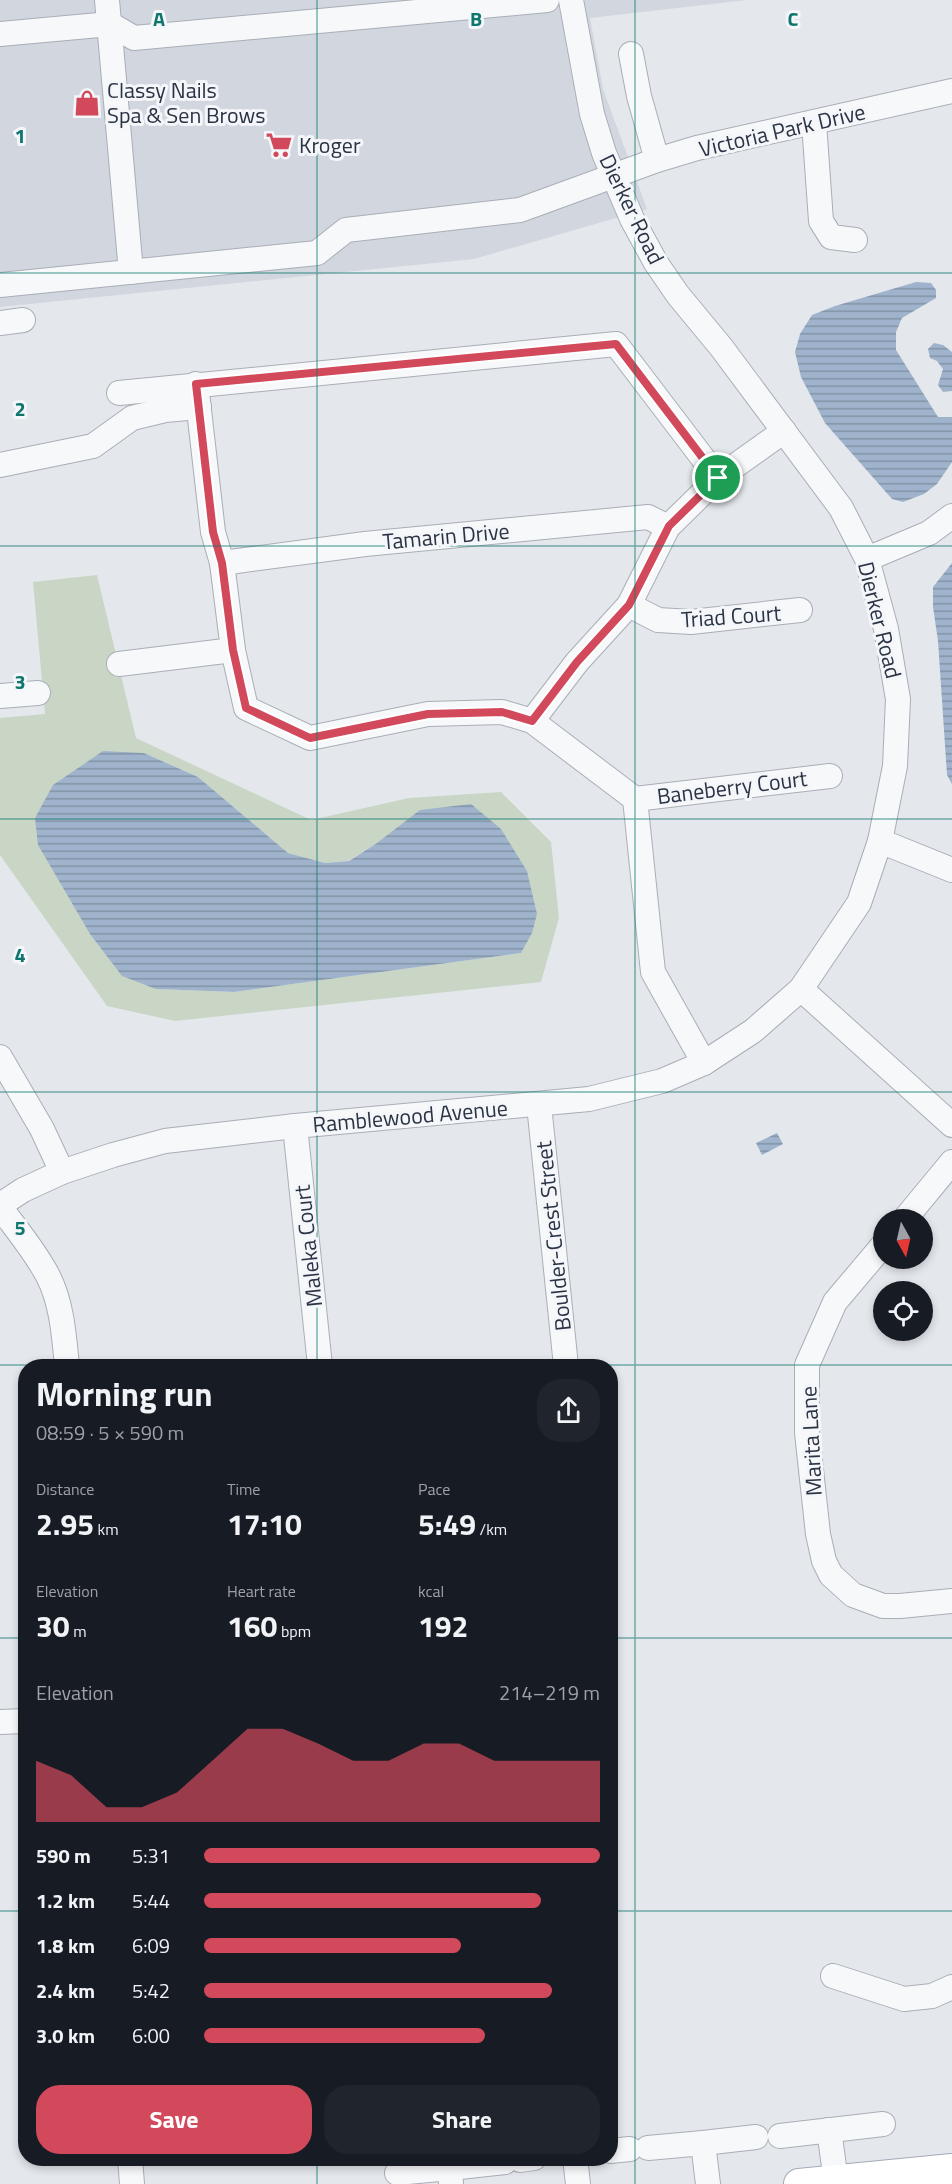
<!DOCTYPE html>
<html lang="en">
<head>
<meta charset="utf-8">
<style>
	:root { --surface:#171b24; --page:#20242c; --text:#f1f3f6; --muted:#9ea1a6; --accent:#d1495b }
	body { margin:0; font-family:"Titillium Web",sans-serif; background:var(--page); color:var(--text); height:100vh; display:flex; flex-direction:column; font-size:22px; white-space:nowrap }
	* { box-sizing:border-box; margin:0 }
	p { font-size:20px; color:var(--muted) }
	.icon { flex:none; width:33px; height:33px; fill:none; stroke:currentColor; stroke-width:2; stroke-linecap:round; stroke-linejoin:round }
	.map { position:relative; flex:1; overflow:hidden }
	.side { position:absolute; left:18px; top:1359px; width:600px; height:807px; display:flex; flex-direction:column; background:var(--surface); border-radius:24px; box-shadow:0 3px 9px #0003 }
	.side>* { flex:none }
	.needle { width:39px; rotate:172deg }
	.controls { position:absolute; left:873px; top:1209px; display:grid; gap:12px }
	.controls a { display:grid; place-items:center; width:60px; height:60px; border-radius:50%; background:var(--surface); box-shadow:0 3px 9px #0003; font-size:30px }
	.pin { position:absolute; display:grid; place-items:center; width:51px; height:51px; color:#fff; margin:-26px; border:3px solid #fff; border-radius:50%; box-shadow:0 2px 6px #0007 }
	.round { display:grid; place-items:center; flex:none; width:63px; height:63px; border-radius:24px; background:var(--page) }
	.overview { display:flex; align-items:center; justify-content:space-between; height:102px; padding:0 18px }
	h1 { font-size:33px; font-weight:700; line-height:45px }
	.stats { display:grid; grid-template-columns:repeat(3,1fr); gap:9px; height:102px; padding:6px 18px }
	.stats div { display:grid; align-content:center }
	.stats b { font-size:30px; font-weight:700 }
	.stats small { font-size:16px; font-weight:400 }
	.stats p { font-size:16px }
	.chart { height:168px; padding:12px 18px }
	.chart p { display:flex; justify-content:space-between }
	.chart svg { width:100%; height:108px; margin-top:6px; fill:var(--accent); opacity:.7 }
	.button { display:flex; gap:12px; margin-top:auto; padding:12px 18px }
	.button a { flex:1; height:69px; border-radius:24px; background:var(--accent); color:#fff; font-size:24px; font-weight:700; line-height:69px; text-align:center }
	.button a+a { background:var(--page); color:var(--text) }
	ul { padding:0 18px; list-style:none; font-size:20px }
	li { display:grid; grid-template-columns:96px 72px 1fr; align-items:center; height:45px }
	li i { height:15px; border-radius:8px; background:var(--accent) }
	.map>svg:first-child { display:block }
</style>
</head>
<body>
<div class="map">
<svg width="952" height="2184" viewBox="0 0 952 2184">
	<defs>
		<pattern id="water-rules" width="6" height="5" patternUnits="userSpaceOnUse" patternTransform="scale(1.5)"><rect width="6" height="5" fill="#9fb4cc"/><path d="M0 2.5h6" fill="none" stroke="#8293a7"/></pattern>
	</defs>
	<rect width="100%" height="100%" fill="#e4e7ec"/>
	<path fill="#d2d6de" d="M0 0H747L590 18 603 89 647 209 474 259 0 307Z"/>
	<path fill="#c9d6c5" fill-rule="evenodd" d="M97 575 136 738 311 820 409 798 501 792 551 842 559 918 541 982 175 1021 107 1006 0 855V718L45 714 33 582ZM144 753 198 777 288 853 325 863 348 861 377 843 521 953 234 992 156 989Z"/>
	<g fill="url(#water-rules)">
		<path d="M916 282 931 283 936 290V298L902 318 896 332V350L938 417H952V462L937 484 924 494 903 502 892 499 825 423 801 377 795 352 800 334 812 315 835 306Z"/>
		<path d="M934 343 943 345 952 352V391L943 392 938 385 943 369 937 361 930 358 928 349Z"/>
		<path d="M952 563V784L947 775 938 641 933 607V587Z"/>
		<path d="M103 751 144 753 198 777 288 853 325 863 349 861 377 843 420 810 471 804 501 829 527 871 537 914 532 933 521 953 234 992 156 989 122 976 90 934 38 845 35 818 53 785Z"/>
		<path d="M777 1133 783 1144 762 1155 756 1143Z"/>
	</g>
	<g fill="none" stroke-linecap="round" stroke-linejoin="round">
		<g stroke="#a9aeb7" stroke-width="26">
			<g id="minor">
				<path d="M107 0 131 272"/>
				<path d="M0 34 110 24 134 38 547 0"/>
				<path d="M631 54 639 96 657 160"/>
				<path d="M814 123 821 221 831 237 855 240"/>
				<path d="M0 285 317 253 346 230 520 210 657 160 697 148 952 91"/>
				<path d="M0 323 23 320"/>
				<path d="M196 384 213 532 222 563 233 650 246 708 310 738 428 714 502 712 532 721 635 799 653 972 704 1063"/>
				<path d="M119 393 616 344 718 478"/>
				<path d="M0 465 93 446 132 418 165 410 199 407"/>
				<path d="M867 559 929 533 952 516"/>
				<path d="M222 563 365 544 648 517 668 527"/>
				<path d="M629 605 658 620 691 622 800 610"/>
				<path d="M119 664 233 650"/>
				<path d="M0 696 38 693"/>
				<path d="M532 721 577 662 629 605 668 527 718 478 784 431"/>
				<path d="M635 799 830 776"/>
				<path d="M880 841 952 870"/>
				<path d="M801 989 952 1125"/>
				<path d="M0 1057 42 1129 62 1172"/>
				<path d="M539 1105 566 1366"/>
				<path d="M295 1126 320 1366"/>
				<path d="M0 1205 23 1190 62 1172 113 1155 165 1141 295 1126 589 1099 662 1081 704 1063 753 1031 801 989 859 903 880 841 895 766 898 699 886 629 867 559 841 508 721 347 678 295 656 263 632 219 604 153 592 114 571 0"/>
				<path d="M0 1207C17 1230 35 1251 48 1276 62 1303 64 1336 67 1366"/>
				<path d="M904 1220 952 1162"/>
				<path d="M884 1244 835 1302 807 1365V1433L818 1534 824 1561 831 1575 853 1595 883 1606H900L952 1601"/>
				<path d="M0 1722 26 1721"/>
				<path d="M833 1976 904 1999 932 1996 952 1987"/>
				<path d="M829 2130 836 2181"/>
				<path d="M780 2136 883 2124"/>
				<path d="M703 2143 756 2137"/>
				<path d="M648 2148 703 2143 708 2184"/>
				<path d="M610 2151 630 2149"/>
				<path d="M130 2158 132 2184"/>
				<path d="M575 2158 578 2184"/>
				<path d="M520 2160 534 2158"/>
				<path d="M450 2168 505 2162"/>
				<path d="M397 2173 450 2168 451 2184"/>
			</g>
		</g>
		<g stroke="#a3abb8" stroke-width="32">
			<path id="major" d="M799 2184 952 2169"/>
		</g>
		<use href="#minor" stroke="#f7f8fa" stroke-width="24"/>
		<use href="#major" stroke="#fff" stroke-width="30"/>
	</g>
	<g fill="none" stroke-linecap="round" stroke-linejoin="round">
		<g stroke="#fff" stroke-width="12">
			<path id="route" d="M616 344 718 478 669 526 629 605 577 662 532 721 502 712 428 714 310 738 246 708 233 650 222 563 213 532 196 384Z"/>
		</g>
		<use href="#route" stroke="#d1495b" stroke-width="8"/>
	</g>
	<path fill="none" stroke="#0f766e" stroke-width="1.5" stroke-opacity="0.55" d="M317 0V1366M635 0V2184M0 273H952M0 546H952M0 819H952M0 1092H952M0 1365H952M0 1638H26M610 1638H952M0 1911H26M610 1911H952M317 2158V2184"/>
	<defs>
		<g id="shop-bare" transform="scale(2.07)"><path d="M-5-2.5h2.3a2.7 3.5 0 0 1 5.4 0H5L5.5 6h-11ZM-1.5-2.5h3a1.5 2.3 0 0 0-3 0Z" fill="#d1495b" stroke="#f4f6f9" stroke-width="2.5" paint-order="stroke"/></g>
		<g id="supermarket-bare" transform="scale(2.07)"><path d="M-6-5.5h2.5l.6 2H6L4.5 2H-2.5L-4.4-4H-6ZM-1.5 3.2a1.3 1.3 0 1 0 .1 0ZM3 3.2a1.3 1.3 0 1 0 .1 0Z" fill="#d1495b" stroke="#f4f6f9" stroke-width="2.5" paint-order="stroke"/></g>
	</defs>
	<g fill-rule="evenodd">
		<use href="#shop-bare" x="87" y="103"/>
		<use href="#supermarket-bare" x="279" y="145"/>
	</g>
	<g text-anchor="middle" stroke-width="6" stroke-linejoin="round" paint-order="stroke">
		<g font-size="22" fill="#2b3445" stroke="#f4f6f9" text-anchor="start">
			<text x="107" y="98">Classy Nails<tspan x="107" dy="25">Spa &amp; Sen Brows</tspan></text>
			<text x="299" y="153">Kroger</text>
		</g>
		<g font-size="22" fill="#2b3445" stroke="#f4f6f9">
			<text transform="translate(782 130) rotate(-13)" y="8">Victoria Park Drive</text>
			<text transform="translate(632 209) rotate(64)" y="8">Dierker Road</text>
			<text transform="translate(446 536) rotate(-5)" y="8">Tamarin Drive</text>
			<text transform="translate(731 616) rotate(-4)" y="8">Triad Court</text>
			<text transform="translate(880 620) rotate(76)" y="8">Dierker Road</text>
			<text transform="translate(732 787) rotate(-7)" y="8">Baneberry Court</text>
			<text transform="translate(410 1116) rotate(-5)" y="8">Ramblewood Avenue</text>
			<text transform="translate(553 1236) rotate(-96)" y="8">Boulder-Crest Street</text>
			<text transform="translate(308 1246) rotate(-96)" y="8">Maleka Court</text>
			<text transform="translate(811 1441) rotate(-93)" y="8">Marita Lane</text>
		</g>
	</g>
	<g font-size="20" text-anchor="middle" font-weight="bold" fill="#0f766e" stroke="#f4f6f9" stroke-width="6" stroke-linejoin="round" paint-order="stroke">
		<text x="159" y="26">A</text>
		<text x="476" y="26">B</text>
		<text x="793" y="26">C</text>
		<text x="20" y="143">1</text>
		<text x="20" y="416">2</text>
		<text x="20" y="689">3</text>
		<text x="20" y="962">4</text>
		<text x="20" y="1235">5</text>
	</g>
</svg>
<div class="controls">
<a><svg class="needle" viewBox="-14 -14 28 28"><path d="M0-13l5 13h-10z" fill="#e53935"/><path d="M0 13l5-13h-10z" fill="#9ea1a6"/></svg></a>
<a><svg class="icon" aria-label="locate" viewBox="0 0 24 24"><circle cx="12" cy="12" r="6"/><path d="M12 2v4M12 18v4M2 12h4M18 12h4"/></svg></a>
</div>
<div class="pin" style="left:718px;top:478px;background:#1e9e55"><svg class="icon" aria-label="arrive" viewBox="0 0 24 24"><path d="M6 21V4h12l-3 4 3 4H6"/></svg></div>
<section class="side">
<div class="overview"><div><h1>Morning run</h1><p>08:59 · 5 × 590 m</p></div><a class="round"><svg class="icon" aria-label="share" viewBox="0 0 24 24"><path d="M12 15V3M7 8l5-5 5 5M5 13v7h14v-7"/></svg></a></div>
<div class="stats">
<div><p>Distance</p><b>2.95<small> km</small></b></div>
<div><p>Time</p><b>17:10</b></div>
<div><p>Pace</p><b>5:49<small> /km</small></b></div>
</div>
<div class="stats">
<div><p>Elevation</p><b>30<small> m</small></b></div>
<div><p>Heart rate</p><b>160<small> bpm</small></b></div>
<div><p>kcal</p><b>192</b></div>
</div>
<div class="chart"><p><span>Elevation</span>214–219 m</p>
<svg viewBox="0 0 160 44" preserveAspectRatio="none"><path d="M0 44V19L10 25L20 38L30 38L40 32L50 19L60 6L70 6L80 12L90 19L100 19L110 12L120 12L130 19L140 19L150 19L160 19V44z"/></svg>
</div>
<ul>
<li><b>590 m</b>5:31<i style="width:100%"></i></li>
<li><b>1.2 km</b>5:44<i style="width:85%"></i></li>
<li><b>1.8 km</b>6:09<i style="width:65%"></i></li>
<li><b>2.4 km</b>5:42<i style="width:88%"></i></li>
<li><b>3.0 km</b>6:00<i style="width:71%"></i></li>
</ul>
<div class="button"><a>Save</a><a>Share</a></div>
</section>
</div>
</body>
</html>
